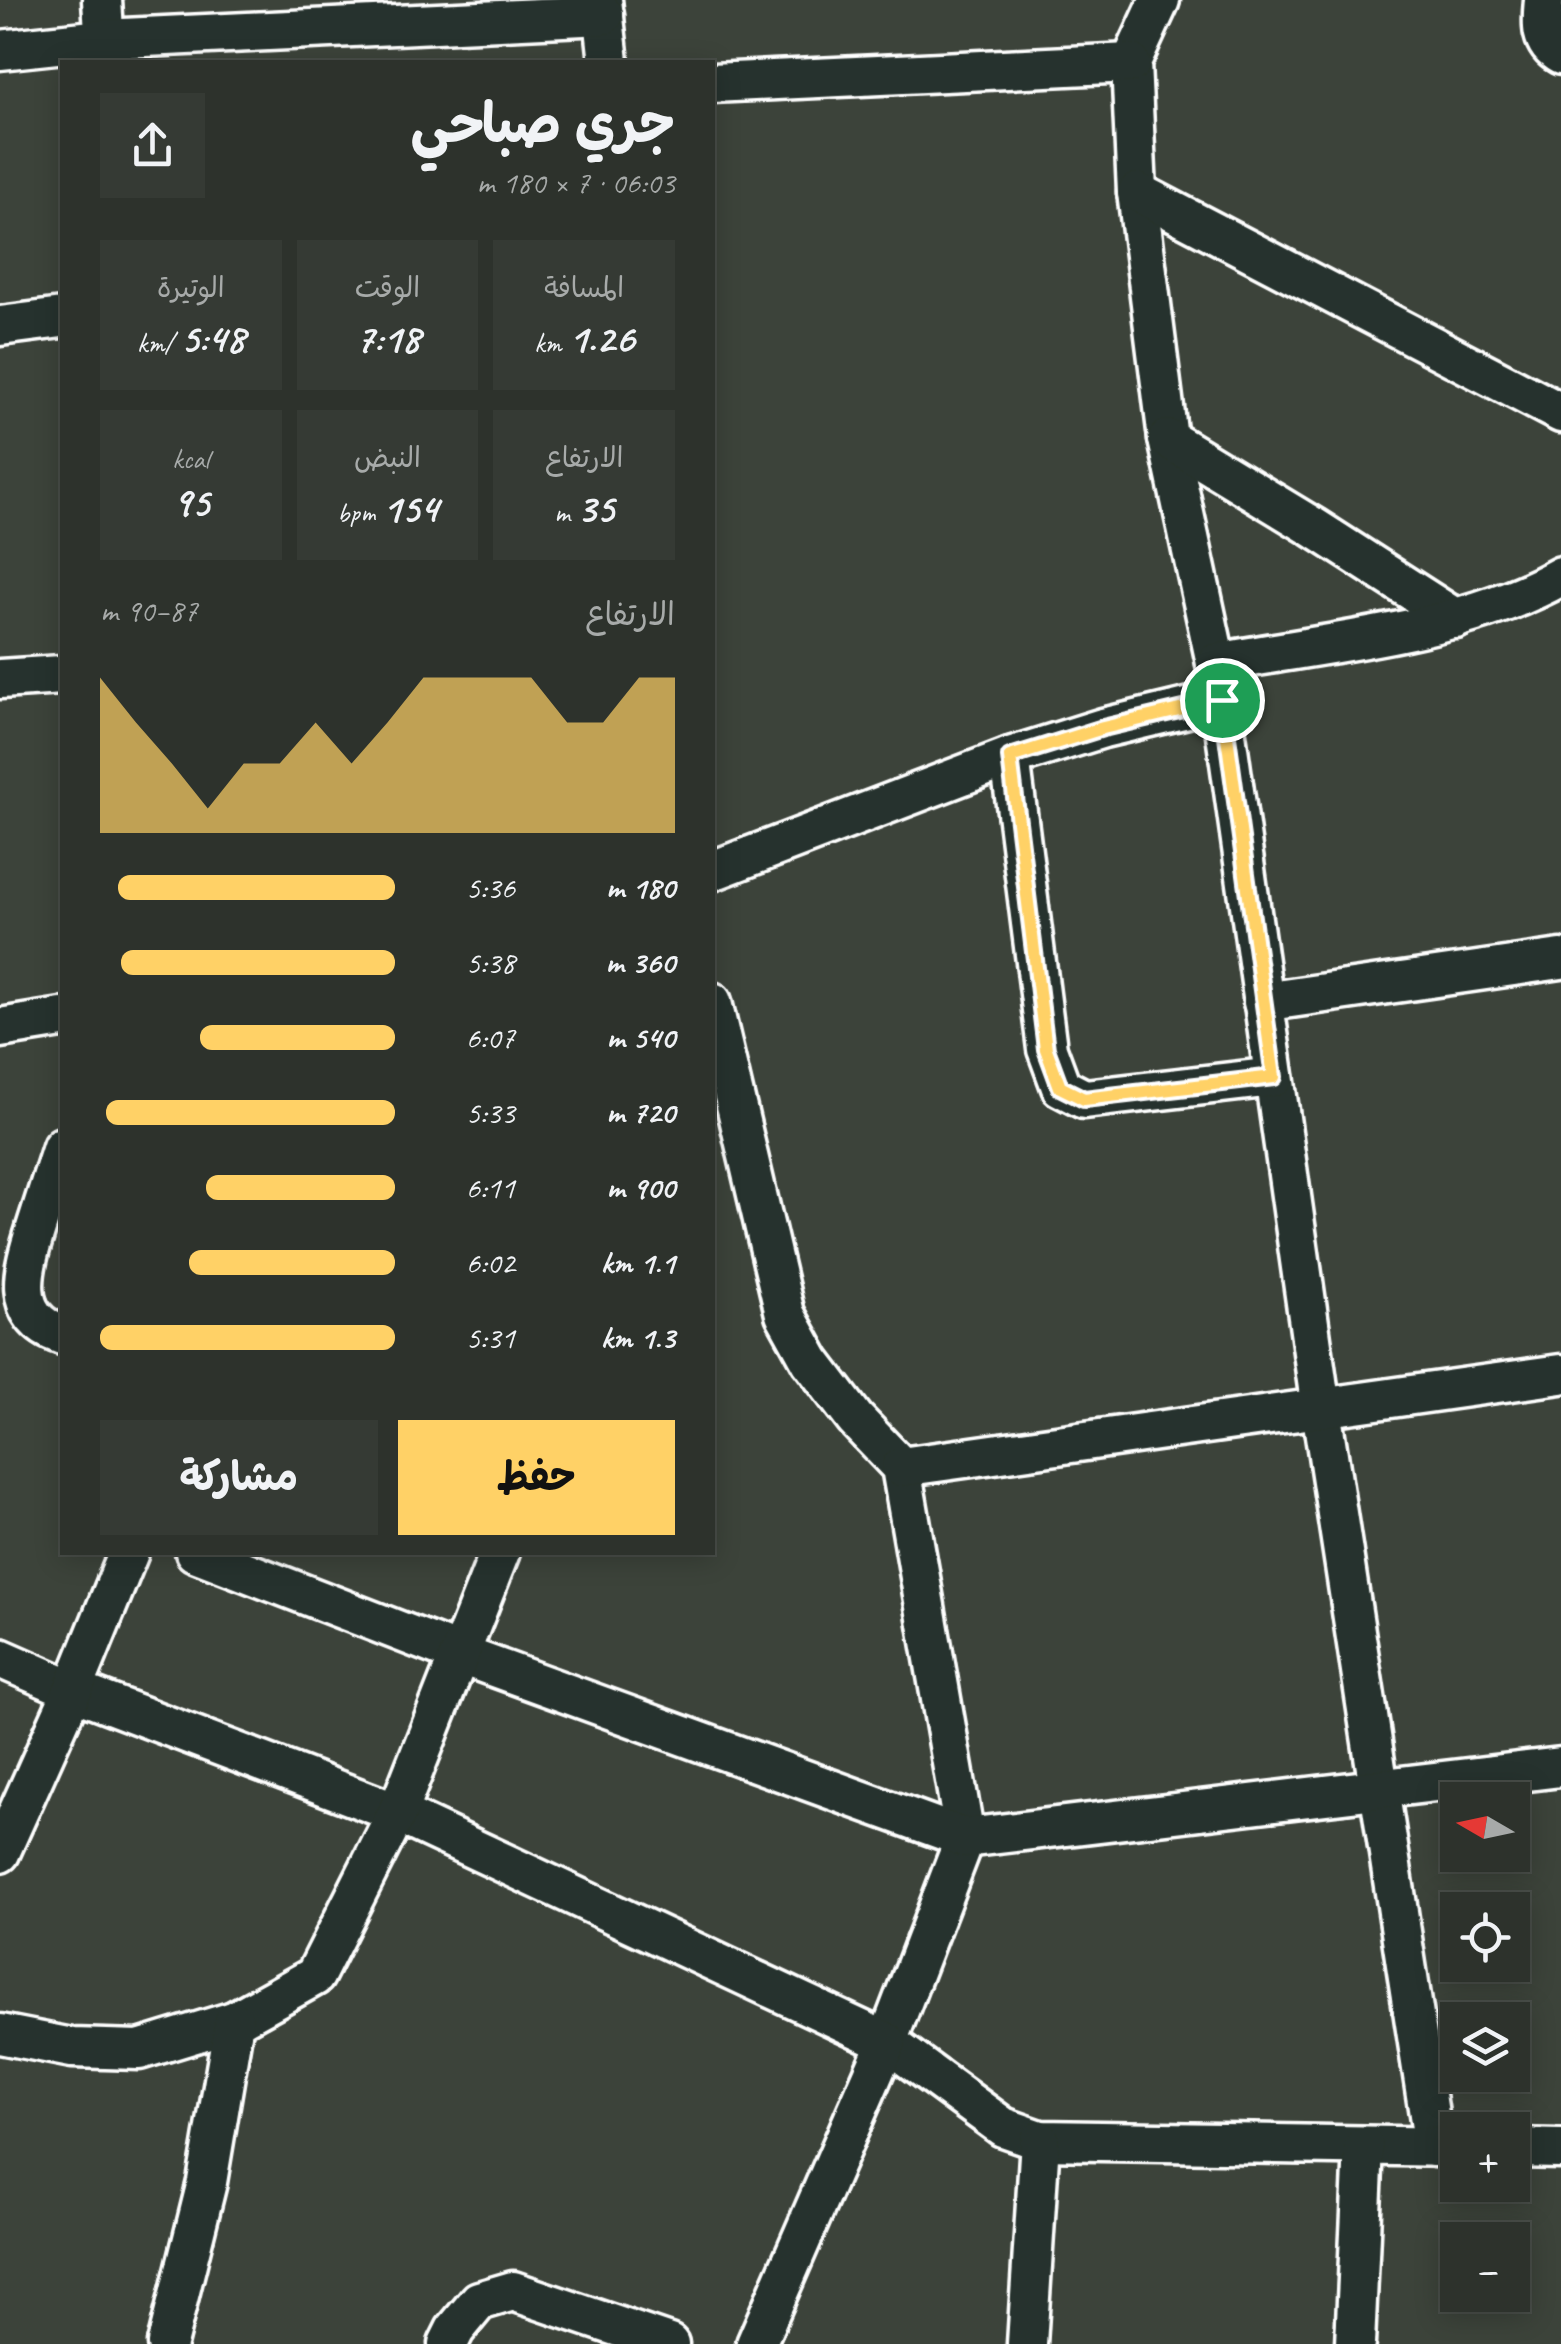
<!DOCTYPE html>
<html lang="ar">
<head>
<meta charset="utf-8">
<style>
	:root { --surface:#2d322c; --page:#353a34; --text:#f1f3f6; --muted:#a7aaa9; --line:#484d48; --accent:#ffd166 }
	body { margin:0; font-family:Caveat,"Playpen Sans Arabic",sans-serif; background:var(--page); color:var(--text); direction:rtl; height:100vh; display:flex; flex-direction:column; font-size:38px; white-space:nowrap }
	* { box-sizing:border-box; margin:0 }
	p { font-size:32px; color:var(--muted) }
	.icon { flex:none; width:55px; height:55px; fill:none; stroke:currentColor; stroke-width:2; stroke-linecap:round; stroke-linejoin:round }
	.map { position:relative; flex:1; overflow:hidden; direction:ltr }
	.details { position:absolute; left:60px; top:60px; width:655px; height:1495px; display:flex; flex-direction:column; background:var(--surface); border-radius:0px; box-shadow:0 5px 25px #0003,0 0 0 2px var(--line); direction:rtl }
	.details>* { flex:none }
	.needle { width:65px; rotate:279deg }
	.controls { position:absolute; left:1440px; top:1782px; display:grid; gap:20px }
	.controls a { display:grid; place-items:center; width:90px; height:90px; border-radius:0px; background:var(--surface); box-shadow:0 5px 25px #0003,0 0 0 2px var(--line); font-size:50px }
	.pin { position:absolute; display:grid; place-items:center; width:85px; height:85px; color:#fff; margin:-42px; border:5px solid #fff; border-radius:50%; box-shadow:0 2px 10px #0007 }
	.round { display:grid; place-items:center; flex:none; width:105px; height:105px; border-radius:0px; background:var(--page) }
	.head { display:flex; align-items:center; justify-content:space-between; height:170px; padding:0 40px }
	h1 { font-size:55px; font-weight:700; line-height:75px }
	.metrics { display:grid; grid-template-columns:repeat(3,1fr); gap:15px; height:170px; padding:10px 40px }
	.metrics div { display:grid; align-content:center; border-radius:0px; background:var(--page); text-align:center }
	.metrics b { font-size:42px; font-weight:700 }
	.metrics small { font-size:28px; font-weight:400 }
	.metrics p { font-size:28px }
	.chart { height:280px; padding:20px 40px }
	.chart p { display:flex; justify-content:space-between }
	.chart svg { width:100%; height:180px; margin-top:10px; fill:var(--accent); opacity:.7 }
	.action { display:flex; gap:20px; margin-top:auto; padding:20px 40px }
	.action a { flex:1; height:115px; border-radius:0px; background:var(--accent); color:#111; font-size:40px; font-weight:700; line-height:115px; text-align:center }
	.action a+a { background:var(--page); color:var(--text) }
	ul { padding:0 40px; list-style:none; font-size:32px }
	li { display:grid; grid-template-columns:160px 120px 1fr; align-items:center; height:75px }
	li i { height:25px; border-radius:12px; background:var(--accent) }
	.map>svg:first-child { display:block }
</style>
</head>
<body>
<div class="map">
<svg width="1561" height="2344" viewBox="0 0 1561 2344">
	<rect width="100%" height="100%" fill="#3c433a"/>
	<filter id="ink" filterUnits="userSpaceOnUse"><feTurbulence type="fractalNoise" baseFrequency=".01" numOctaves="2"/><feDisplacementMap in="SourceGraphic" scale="20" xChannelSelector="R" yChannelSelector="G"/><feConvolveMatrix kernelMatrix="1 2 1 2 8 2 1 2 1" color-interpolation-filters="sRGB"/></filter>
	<g filter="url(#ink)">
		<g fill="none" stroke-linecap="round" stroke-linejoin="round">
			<g stroke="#fff" stroke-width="45">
				<g id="minor">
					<path d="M102 0 106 62"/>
					<path d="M602 0 609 62"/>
					<path d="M1160 0 1131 63 1137 192 1168 439 1216 663 1321 1409 1434 2147"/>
					<path d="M1544 0C1542 22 1539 43 1561 55"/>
					<path d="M0 50 103 39 604 15"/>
					<path d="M712 83 1131 63"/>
					<path d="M1137 192 1561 413"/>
					<path d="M0 326 62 318"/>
					<path d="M1168 439 1313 527 1456 619"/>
					<path d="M1216 663C1328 642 1462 632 1561 576"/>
					<path d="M0 679 62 675"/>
					<path d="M1010 757 1047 1049 1061 1087 1084 1099 1274 1077"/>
					<path d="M712 871 1010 757 1103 728 1221 700"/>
					<path d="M712 1002 785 1314 811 1361 855 1419 901 1467 965 1838 887 2042 1003 2127 1040 2140 1456 2147"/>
					<path d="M1263 1002 1561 959"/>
					<path d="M0 1028 62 1018"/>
					<path d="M62 1147C54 1172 46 1197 38 1222 25 1264 6 1316 62 1335"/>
					<path d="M901 1467 1561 1374"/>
					<path d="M195 1552 461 1655 965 1838 1561 1767"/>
					<path d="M0 1658 73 1690 397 1813 887 2042 756 2344"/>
					<path d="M0 1853 73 1690 129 1552"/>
					<path d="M0 2034 72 2048 139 2050 234 2021 315 1976 397 1813 500 1552"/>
					<path d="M1512 2148 1561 2149"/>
					<path d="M167 2344 207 2182 234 2021"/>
					<path d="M448 2344 455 2330 479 2301 513 2291 669 2344"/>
					<path d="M1027 2344 1040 2140"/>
					<path d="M1355 2344 1364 2146"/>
				</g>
			</g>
			<use href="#minor" stroke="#26332d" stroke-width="38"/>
		</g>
	</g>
	<g fill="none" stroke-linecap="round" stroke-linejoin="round" filter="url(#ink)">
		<g stroke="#fff" stroke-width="20">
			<path id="route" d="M1222 700 1274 1077 1084 1099 1060 1087 1046 1049 1010 757 1103 728Z"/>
		</g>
		<use href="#route" stroke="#ffd166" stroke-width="12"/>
	</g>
</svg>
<div class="controls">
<a><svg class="needle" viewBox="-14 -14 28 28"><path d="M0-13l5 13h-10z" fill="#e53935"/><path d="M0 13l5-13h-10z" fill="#a7aaa9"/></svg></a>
<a><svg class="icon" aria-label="locate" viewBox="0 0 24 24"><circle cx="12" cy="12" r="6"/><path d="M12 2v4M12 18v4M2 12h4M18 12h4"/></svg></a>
<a><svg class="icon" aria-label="layers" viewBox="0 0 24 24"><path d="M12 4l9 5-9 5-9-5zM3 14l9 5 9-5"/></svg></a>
<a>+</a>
<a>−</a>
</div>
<div class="pin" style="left:1222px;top:700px;background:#1e9e55"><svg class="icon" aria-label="arrive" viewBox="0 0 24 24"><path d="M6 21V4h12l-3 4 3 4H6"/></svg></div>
<section class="details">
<div class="head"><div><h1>جري صباحي</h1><p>06:03 · 7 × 180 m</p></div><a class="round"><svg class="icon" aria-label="share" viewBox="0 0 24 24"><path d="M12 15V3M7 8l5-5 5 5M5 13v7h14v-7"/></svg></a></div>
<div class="metrics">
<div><p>المسافة</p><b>1.26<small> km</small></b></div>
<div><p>الوقت</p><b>7:18</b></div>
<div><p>الوتيرة</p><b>5:48<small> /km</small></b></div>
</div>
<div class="metrics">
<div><p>الارتفاع</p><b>35<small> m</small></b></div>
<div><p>النبض</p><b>154<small> bpm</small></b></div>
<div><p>kcal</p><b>95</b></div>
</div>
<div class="chart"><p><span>الارتفاع</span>87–90 m</p>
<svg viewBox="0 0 160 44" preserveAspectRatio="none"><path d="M0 44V6L10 17L20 27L30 38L40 27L50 27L60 17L70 27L80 17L90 6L100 6L110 6L120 6L130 17L140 17L150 6L160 6V44z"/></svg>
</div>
<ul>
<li><b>180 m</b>5:36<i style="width:94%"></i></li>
<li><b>360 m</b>5:38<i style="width:93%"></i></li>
<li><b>540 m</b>6:07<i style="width:66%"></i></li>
<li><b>720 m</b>5:33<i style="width:98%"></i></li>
<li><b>900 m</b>6:11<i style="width:64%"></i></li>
<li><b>1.1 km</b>6:02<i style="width:70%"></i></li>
<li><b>1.3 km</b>5:31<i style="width:100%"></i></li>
</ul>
<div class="action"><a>حفظ</a><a>مشاركة</a></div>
</section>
</div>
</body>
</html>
